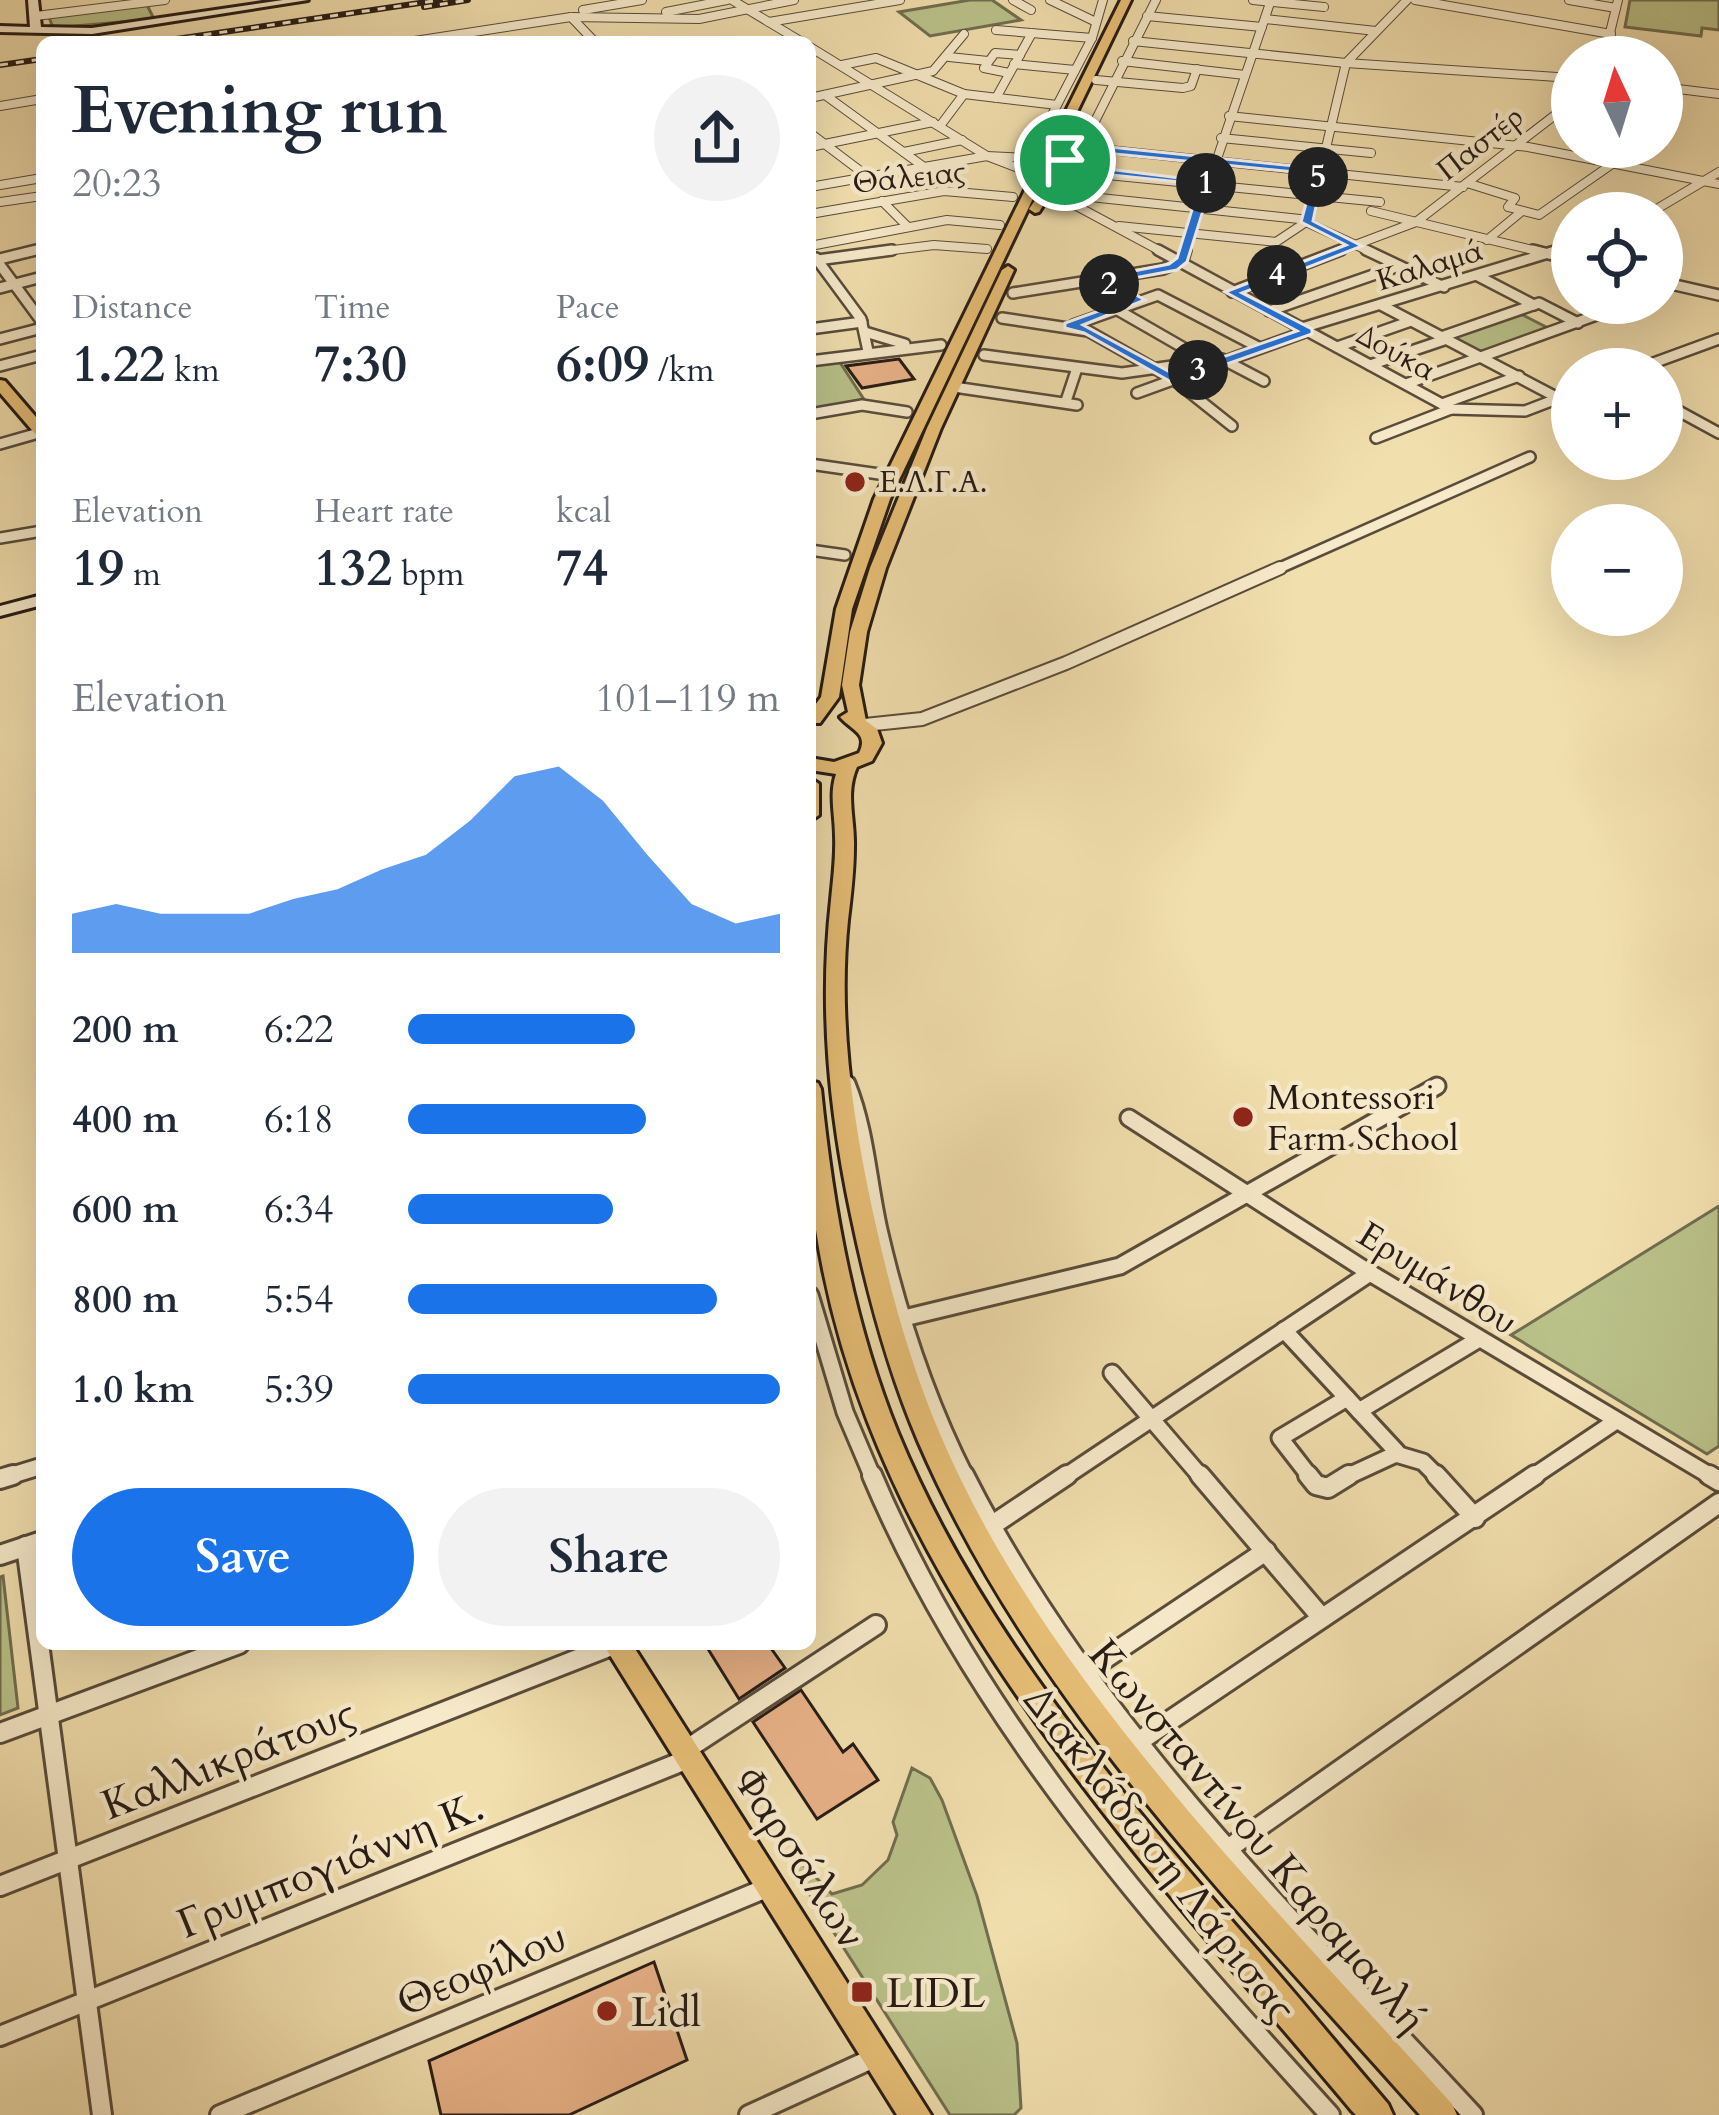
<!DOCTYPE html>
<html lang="en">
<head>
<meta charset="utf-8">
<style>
	:root { --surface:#fff; --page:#f2f2f3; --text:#1f2937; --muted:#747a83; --accent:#1a73e8 }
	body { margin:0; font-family:Cardo,serif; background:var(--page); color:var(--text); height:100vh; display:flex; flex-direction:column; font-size:45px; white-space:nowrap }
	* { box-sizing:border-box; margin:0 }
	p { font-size:39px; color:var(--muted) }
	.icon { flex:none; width:66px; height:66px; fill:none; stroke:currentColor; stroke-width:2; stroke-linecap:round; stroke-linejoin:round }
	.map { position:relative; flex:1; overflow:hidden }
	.sheet { position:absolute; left:36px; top:36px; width:780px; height:1614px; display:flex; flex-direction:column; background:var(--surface); border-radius:18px; box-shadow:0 12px 48px #0002 }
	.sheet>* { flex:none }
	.needle { width:78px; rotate:356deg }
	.buttons { position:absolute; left:1551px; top:36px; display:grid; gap:24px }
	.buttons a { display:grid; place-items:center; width:132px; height:132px; border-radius:50%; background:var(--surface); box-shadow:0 12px 48px #0002; font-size:60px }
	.pin { position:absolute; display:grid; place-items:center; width:102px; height:102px; color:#fff; margin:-51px; border:6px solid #fff; border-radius:50%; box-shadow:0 3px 12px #0007 }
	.km { position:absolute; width:60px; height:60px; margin:-30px; border-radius:50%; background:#222; color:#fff; font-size:33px; line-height:60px; text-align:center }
	.round { display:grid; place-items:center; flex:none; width:126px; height:126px; border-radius:63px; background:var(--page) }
	.head { display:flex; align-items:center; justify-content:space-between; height:204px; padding:0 36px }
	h1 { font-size:66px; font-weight:800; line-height:90px }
	.stats { display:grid; grid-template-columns:repeat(3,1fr); gap:18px; height:204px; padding:12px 36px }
	.stats div { display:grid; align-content:center }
	.stats b { font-size:51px; font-weight:800 }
	.stats small { font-size:33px; font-weight:400 }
	.stats p { font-size:33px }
	.chart { height:336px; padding:24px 36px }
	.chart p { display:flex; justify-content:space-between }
	.chart svg { width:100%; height:216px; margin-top:12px; fill:var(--accent); opacity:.7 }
	.button { display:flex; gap:24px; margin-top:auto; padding:24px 36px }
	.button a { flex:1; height:138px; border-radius:72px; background:var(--accent); color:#fff; font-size:48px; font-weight:800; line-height:138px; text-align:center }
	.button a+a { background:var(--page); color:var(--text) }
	ul { padding:0 36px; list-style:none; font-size:39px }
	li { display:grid; grid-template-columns:192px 144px 1fr; align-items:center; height:90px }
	li i { height:30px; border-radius:15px; background:var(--accent) }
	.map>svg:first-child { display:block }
</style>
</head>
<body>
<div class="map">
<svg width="1719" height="2115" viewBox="0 0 1719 2115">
	<rect width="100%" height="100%" fill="#f2dfae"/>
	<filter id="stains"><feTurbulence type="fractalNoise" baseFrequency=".00167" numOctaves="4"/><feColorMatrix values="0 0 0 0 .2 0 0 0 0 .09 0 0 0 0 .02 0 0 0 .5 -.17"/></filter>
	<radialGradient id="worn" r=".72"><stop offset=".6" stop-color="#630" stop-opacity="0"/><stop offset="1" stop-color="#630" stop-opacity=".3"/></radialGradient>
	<g fill="#bac28a" stroke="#706e50" stroke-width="3">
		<path d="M970 0H992L1021 20 930 36 899 12Z"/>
		<path d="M1630 0H1719V30L1702 28 1701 36 1625 27Z"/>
		<path d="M147 5 154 19 53 28 49 17Z"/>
		<path d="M1519 313 1552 330 1486 354 1450 336Z"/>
		<path d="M839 361 865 401 810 411V366Z"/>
		<path d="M1719 1206V1446L1707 1454 1511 1335Z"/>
		<path d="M3 1576 18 1708 0 1715V1577Z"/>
		<path d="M912 1768 930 1778 942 1800 977 1896 1017 2043 1021 2108 1014 2115H950L791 1865 796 1857 832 1894 862 1885 888 1860 897 1835 893 1822Z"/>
	</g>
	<g fill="#eab389" stroke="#261b15" stroke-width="3">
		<path d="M899 359 914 379 862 388 846 366Z"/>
		<path d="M716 1644H768L785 1668 739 1699 708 1649Z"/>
		<path d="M801 1690 843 1752 853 1744 878 1780 817 1819 753 1722Z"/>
		<path d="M654 1962 687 2060 569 2115H441L429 2061Z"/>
	</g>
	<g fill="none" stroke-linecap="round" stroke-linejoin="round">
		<g stroke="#594c3b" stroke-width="10">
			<g id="street-far4">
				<path d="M732 0 802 42"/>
				<path d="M1013 0 1031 10"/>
				<path d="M1050 0 1096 22"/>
				<path d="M1253 0 1324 7"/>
				<path d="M1415 0 1611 34"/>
				<path d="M1569 0 1616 8"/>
				<path d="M583 10 642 0"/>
				<path d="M666 12 727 0"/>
				<path d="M36 16 165 0"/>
				<path d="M1147 16 1262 27"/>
				<path d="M571 17 595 42"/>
				<path d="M1265 19 1376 31"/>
				<path d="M769 22 900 0"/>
				<path d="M996 30 1092 38"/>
				<path d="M1133 41 1346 63 1572 78"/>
				<path d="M408 42 571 17 699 19 794 0"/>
				<path d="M810 47 987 156 1021 169"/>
				<path d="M949 57 988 61"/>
				<path d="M1604 57 1618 0"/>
				<path d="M1122 61 1245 75"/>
				<path d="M1014 64 1075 70"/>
				<path d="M842 65 876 58 964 94 1057 105"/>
				<path d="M1009 73 984 68 995 53 1020 55"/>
				<path d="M1096 80 1183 88 1191 86 1197 69"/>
				<path d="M1662 87 1719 94"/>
				<path d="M825 95 924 167"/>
				<path d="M810 98 933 71 964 34"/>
				<path d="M996 98 1032 33"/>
				<path d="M0 106 42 99"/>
				<path d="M1229 116 1528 147 1719 184"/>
				<path d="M940 126 964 94"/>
				<path d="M810 133 867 176"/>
				<path d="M1221 138 1371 153"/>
				<path d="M810 147 933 122"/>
				<path d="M1081 147 1463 187"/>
				<path d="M904 152 962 140"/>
				<path d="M1030 157 1092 38 1103 0"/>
				<path d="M1067 163 1078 155 1156 0"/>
				<path d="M1067 171 1380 202"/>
				<path d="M1467 183 1515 198 1508 207 1539 215 1615 162"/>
				<path d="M0 185 42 178"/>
				<path d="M810 187 987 156 1026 158"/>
				<path d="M1062 194 1309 220 1346 63 1407 0"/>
				<path d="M1058 196 1164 253"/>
				<path d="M882 201 908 227"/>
				<path d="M0 202 42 196"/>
				<path d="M1371 211 1545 253"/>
				<path d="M1650 213 1719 172"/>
				<path d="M810 214 944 191 1013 197"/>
				<path d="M1306 222 1373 253"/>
				<path d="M1119 226 1276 242 1309 220"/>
				<path d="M1487 240 1521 212"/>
				<path d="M810 246 947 220 1000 225"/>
				<path d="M24 253 42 249"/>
				<path d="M869 253 934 245 987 249"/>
				<path d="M1185 253 1271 0"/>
				<path d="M1334 253 1416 222 1572 102"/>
				<path d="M1548 253 1572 246"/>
			</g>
		</g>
		<g stroke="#594c3b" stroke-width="14">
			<g id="street-far3">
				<path d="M1158 250 1451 409 1525 411 1572 393"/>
				<path d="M1366 250 1444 287"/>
				<path d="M1533 250 1572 260"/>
				<path d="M816 258 861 319 868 351"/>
				<path d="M0 259 36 250"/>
				<path d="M810 261 892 250"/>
				<path d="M0 265 42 322"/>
				<path d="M1478 276 1534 305"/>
				<path d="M1662 282 1719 295"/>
				<path d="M0 288 42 277"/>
				<path d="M1232 292 1341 250"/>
				<path d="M1013 293 1163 269 1183 260 1186 250"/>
				<path d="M1381 305 1558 398"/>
				<path d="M1116 309 1203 359"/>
				<path d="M1269 311 1399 266"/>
				<path d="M1002 318 1088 331 1173 379 1232 426"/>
				<path d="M1073 325 1158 295 1260 348"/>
				<path d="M1302 328 1558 250"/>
				<path d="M810 329 862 322"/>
				<path d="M865 332 905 344"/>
				<path d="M1441 337 1539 303 1578 323"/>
				<path d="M0 339 42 328"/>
				<path d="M1337 347 1411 321"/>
				<path d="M984 355 1122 373 1222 359 1264 381"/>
				<path d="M810 361 941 345"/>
				<path d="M1370 365 1447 339"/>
				<path d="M0 366 42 355"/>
				<path d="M1637 369 1719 339"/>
				<path d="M1406 384 1630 303"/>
				<path d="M954 387 1077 405"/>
				<path d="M1137 393 1308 331"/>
				<path d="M1066 401 1077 368"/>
				<path d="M1662 402 1719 433"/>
				<path d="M1442 404 1519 376"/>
				<path d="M810 414 862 405 907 412"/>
				<path d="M1376 438 1451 409"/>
				<path d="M0 444 42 432"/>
				<path d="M810 464 879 474"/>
				<path d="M0 538 42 531"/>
				<path d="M810 550 845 555"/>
				<path d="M1273 571 1530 457"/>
			</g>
		</g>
		<g stroke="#594c3b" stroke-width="16">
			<path id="street-far2" d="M865 725 922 719 1066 663 1280 568"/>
		</g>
		<g stroke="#594c3b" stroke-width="21">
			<g id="street-far1">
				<path d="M847 1084C866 1131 868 1181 879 1230 899 1317 926 1399 966 1478"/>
				<path d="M1129 1118 1370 1273 1714 1478"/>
				<path d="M810 1295 845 1412 873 1478"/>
				<path d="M900 1319 1120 1266 1437 1086"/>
				<path d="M1284 1330 1397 1452"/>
				<path d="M1112 1373 1202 1478"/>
				<path d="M1359 1411 1479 1339"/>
				<path d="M3 1478 42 1466"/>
				<path d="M1063 1478 1370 1273"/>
				<path d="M1311 1478 1280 1438 1347 1398"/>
				<path d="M1344 1478 1396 1454 1423 1462 1439 1478"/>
				<path d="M1531 1478 1616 1421"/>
			</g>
		</g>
		<g stroke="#594c3b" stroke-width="24">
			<g id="street">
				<path d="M872 1475C975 1719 1154 1921 1330 2115"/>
				<path d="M964 1475C1088 1721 1288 1915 1473 2115"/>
				<path d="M1200 1475 1322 1618"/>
				<path d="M1308 1475 1316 1485 1328 1488 1349 1475"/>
				<path d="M1436 1475 1475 1518"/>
				<path d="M1709 1475 1719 1481"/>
				<path d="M0 1479 13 1475"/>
				<path d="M991 1526 1067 1475"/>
				<path d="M26 1546 102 2115"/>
				<path d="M0 1555 42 1541"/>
				<path d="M1085 1672 1266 1551"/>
				<path d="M0 1733 239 1644"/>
				<path d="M1138 1742 1535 1475"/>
				<path d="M684 1751 876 1625"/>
				<path d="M1229 1848 1719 1503"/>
				<path d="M0 1886 616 1644"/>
				<path d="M0 2036 688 1759"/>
				<path d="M220 2115 769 1887"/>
				<path d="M749 2115 878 2056"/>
			</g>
		</g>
		<g stroke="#261b15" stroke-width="6">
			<g id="secondary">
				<path d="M28 0H38L41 27 92 28 283 0H308L92 34 0 32V26L30 27Z"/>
				<path d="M42 595V605L0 616V606Z"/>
			</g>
		</g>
		<g stroke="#261b15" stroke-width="6">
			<g id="primary">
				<path d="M1121 0H1131L1061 145 1049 153 1065 157 1074 169 1063 174 1039 212 1035 213 1029 209 1051 177 1037 178 1038 188 890 499 852 609 839 697 820 723H810V712L821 697 836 609 874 499 1026 188 1025 173 1013 165 1050 143ZM1039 159 1057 162 1061 167 1042 172 1028 165Z"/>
				<path d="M1008 266 1014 270 941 428 886 568 867 632 859 685 866 721 877 729 882 743 872 761 857 767C845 794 855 819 854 847 854 871 851 896 848 920 838 1017 852 1114 872 1208 889 1286 909 1361 940 1434 1045 1682 1274 1905 1452 2104L1457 2115H1420C1235 1906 1030 1701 918 1441 887 1368 867 1292 851 1215 829 1110 819 1007 831 900 833 879 836 857 835 836 835 814 829 795 836 774L810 770V758L834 762 859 753C869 733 852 731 840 717L848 712 842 685 850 632 870 568 927 428 1002 270Z"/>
				<path d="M0 380 5 381 42 424V437L37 436 0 393Z"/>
				<path d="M810 778 819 784V815L810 821Z"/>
				<path d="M810 1081 818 1083 821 1089C833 1207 853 1322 898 1433 979 1629 1121 1794 1259 1952 1303 2002 1345 2054 1388 2104L1393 2115H1356L1352 2111C1128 1843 848 1556 811 1190 807 1155 810 1117 810 1081Z"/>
				<path d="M603 1644H632L931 2115H897Z"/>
			</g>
		</g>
		<use href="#street-far4" stroke="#f7eaca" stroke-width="8"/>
		<use href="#street-far3" stroke="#f7eaca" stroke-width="9"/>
		<use href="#street-far2" stroke="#f7eaca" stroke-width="12"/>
		<use href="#street-far1" stroke="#f7eaca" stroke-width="15"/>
		<use href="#street" stroke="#f7eaca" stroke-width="18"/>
		<use href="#secondary" fill="#f7eaca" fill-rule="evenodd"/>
		<use href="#primary" fill="#e9c077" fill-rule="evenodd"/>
		<g stroke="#261b15" stroke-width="6">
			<g id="rail">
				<path d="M424 7 468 0"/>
				<path d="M156 42 440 0"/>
				<path d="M0 65 42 59"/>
			</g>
		</g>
		<use href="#rail" stroke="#f7eaca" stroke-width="3" stroke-dasharray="8" stroke-linecap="butt"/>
	</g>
	<path fill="#1a73e8" stroke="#fff" stroke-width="3" fill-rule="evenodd" d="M1081 144 1324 169 1313 221 1362 246 1242 293 1312 329V334L1173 383 1084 333 1065 328V323L1129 300 1098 283V278L1169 264 1177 258 1200 184 1092 173 1042 179 1022 175 1014 165 1034 152 1072 156ZM1085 151 1314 174 1301 222 1346 245 1225 292 1297 331 1174 374 1083 325 1145 300 1113 282 1177 270 1187 262 1212 182 1092 167 1042 173 1026 166 1036 159 1065 164 1080 160Z"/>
	<g fill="#8f2418" stroke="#f7eaca" stroke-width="4.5">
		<circle cx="855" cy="482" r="12"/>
		<circle cx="1243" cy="1117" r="12"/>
		<rect x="850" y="1980" width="24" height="24" rx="6"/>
		<circle cx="607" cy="2011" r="12"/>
	</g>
	<g text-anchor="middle" stroke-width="9" stroke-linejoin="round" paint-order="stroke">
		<g font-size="30" fill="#261b15" stroke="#f7eaca">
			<text transform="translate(1480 143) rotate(-38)" y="10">Παστέρ</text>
			<text transform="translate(909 177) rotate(-6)" y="10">Θάλειας</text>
			<text transform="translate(1430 265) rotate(-17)" y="10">Καλαμά</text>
			<text transform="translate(1396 352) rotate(29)" y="10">Δούκα</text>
		</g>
		<g font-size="30" fill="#261b15" stroke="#f7eaca" text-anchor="start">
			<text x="879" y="492">Ε.Λ.Γ.Α.</text>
		</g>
		<g font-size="36" fill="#261b15" stroke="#f7eaca" text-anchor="start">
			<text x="1267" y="1109">Montessori<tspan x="1267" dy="41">Farm School</tspan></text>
		</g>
		<g font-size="36" fill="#261b15" stroke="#f7eaca">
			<text transform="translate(1438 1277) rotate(32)" y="13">Ερυμάνθου</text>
		</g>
		<g font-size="42" fill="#261b15" stroke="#f7eaca">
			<text transform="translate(228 1758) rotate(-21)" y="15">Καλλικράτους</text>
			<text transform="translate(1259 1836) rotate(50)" y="15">Κωνσταντίνου Καραμανλή</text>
			<text transform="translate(1161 1853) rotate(52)" y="15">Διακλάδωση Λάρισας</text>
			<text transform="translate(801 1857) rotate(57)" y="15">Φαρσάλων</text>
			<text transform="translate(330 1864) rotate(-22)" y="15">Γρυμπογιάννη Κ.</text>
			<text transform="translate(481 1968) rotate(-23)" y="15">Θεοφίλου</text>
		</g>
		<g font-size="42" fill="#261b15" stroke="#f7eaca" text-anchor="start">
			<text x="886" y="2007">LIDL</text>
			<text x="631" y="2026">Lidl</text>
		</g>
	</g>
	<rect width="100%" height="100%" filter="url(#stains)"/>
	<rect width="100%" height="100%" fill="url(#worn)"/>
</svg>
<div class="buttons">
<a><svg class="needle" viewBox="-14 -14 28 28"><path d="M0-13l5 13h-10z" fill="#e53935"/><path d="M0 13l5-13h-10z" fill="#747a83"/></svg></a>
<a><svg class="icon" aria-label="locate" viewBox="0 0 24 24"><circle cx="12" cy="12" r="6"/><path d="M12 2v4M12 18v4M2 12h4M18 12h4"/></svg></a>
<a>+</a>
<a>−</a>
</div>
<div class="pin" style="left:1065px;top:160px;background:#1e9e55"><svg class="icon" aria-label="arrive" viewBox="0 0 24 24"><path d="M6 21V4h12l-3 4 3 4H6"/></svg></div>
<b class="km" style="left:1206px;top:183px">1</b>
<b class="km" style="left:1109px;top:284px">2</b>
<b class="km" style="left:1198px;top:370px">3</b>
<b class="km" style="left:1277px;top:275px">4</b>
<b class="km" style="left:1318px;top:177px">5</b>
<section class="sheet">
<div class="head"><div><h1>Evening run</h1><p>20:23</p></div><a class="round"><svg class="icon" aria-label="share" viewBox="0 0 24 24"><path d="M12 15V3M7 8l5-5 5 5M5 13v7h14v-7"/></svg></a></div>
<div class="stats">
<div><p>Distance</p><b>1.22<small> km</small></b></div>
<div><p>Time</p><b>7:30</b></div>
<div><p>Pace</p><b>6:09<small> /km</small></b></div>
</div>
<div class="stats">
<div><p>Elevation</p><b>19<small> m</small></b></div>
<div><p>Heart rate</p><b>132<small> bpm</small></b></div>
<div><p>kcal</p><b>74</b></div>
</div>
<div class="chart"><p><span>Elevation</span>101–119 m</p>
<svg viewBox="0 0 160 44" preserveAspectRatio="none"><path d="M0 44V36L10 34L20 36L30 36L40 36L50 33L60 31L70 27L80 24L90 17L100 8L110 6L120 13L130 24L140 34L150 38L160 36V44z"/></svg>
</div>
<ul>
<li><b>200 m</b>6:22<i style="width:61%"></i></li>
<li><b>400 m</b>6:18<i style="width:64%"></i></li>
<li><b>600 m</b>6:34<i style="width:55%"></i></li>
<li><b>800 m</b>5:54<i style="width:83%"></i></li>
<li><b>1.0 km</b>5:39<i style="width:100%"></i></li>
</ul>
<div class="button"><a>Save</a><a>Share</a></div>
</section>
</div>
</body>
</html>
